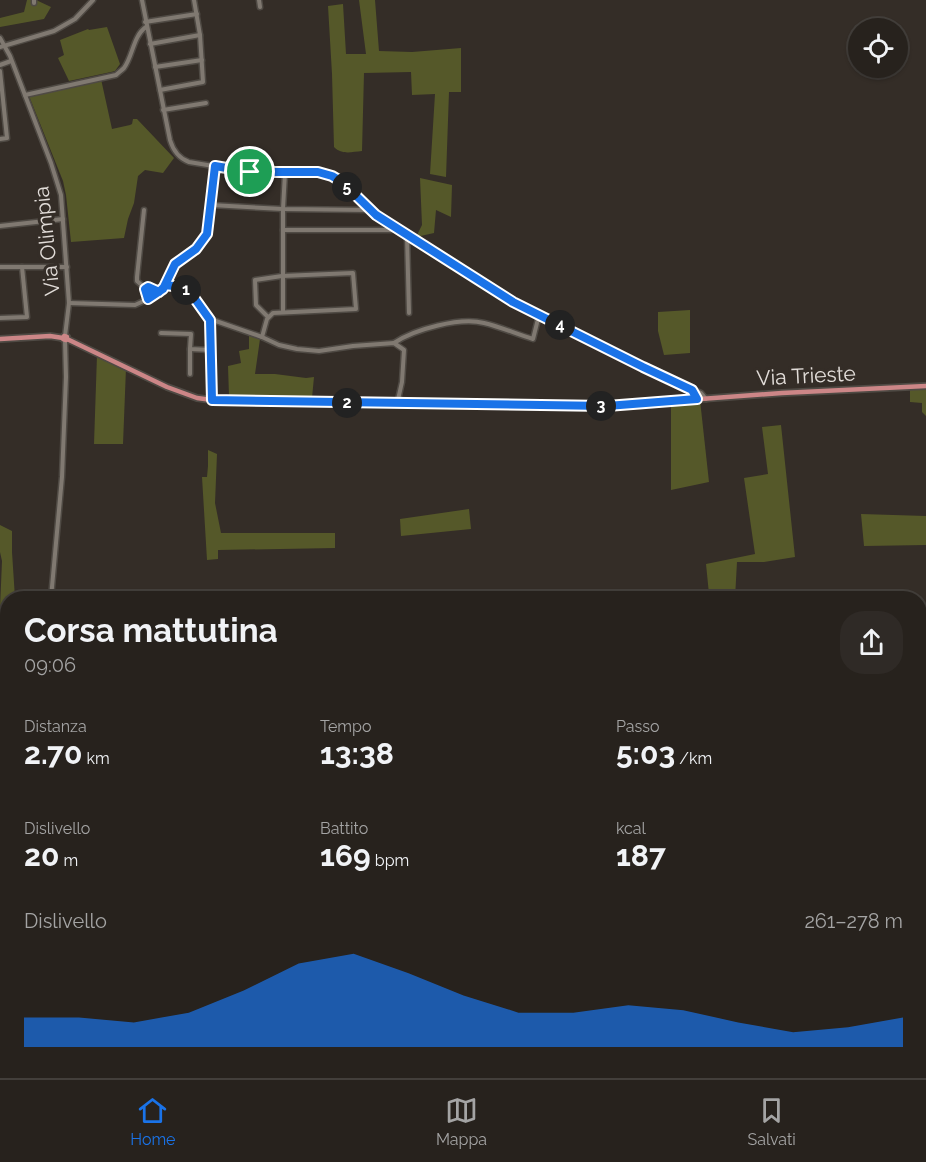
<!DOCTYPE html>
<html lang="it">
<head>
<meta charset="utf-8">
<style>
	:root { --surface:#27221d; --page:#2f2a26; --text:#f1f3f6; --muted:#a4a4a4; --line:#433f3b; --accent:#1a73e8 }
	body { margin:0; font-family:Raleway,sans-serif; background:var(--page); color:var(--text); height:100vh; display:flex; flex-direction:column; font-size:22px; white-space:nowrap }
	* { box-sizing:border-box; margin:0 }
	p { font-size:20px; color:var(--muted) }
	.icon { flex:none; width:33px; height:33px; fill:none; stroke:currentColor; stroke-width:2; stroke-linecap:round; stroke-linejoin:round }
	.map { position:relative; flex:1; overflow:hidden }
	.drawer { position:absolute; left:0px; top:591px; width:927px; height:488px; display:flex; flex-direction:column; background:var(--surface); border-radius:24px 24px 0 0; box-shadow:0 2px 4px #0004,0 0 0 2px var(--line) }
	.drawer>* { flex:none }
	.controls { position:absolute; left:848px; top:18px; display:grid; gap:12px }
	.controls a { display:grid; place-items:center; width:60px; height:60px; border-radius:50%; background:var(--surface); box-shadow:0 2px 4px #0004,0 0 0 2px var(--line); font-size:30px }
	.pin { position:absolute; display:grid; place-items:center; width:51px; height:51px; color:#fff; margin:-26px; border:3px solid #fff; border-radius:50%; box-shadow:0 2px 6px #0007 }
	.km { position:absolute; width:30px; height:30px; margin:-15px; border-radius:50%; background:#222; color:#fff; font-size:16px; line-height:30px; text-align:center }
	.round { display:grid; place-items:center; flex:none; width:63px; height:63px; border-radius:24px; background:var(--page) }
	.summary { display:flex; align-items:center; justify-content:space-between; height:102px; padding:0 24px }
	h1 { font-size:33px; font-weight:700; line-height:45px }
	.figures { display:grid; grid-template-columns:repeat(3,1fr); gap:9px; height:102px; padding:6px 24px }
	.figures div { display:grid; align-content:center }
	.figures b { font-size:30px; font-weight:700 }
	.figures small { font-size:16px; font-weight:400 }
	.figures p { font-size:16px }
	.chart { height:168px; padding:12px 24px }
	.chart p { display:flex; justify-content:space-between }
	.chart svg { width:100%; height:108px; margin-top:6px; fill:var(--accent); opacity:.7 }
	.menu { display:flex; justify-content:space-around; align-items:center; height:84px; border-top:2px solid var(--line); background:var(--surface); font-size:16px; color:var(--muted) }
	.menu a { display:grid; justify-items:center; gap:3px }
	.menu .selected { color:var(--accent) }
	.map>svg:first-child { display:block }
</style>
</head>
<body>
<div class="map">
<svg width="926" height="1078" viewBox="0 0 926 1078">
	<rect width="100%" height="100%" fill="#342d27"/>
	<g fill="#555829">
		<path d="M27 0H36L51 7 44 19 0 27V18L24 12Z"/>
		<path d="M359 0H375L379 51 412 52 461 48V92H449L446 177 430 174 435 94 412 95 411 72 364 73 362 151C351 152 342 155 334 147L332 74 328 6 343 4 346 54H366Z"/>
		<path d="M107 27 120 64 115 71 111 72 69 81 58 58 64 55 60 40 88 29 89 30Z"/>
		<path d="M101 79 112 129 130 125 132 124 133 119H137L174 158 163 173 145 170 138 176 134 203 128 219 124 238 71 242 66 195 63 181 29 96Z"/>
		<path d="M420 178 452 185 451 217 436 210 434 233 416 237 422 225Z"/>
		<path d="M690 310V353L664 355 658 331V312Z"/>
		<path d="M249 334 260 339 255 374H275L306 378 314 377 312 398 229 396 228 366 241 363 239 351 249 349Z"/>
		<path d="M97 355 126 368 123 444H94Z"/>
		<path d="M926 388V416L922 412V403L910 402V389Z"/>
		<path d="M700 400 709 482 671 490V403Z"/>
		<path d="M781 425 795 557 764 562H737L735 598H711L709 594 706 564 755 554 744 478 768 474 762 427Z"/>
		<path d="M208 450 217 454 215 503 221 533H335V548L218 550V559L207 560 202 477H207L208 466Z"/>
		<path d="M469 509 471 529 401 536 400 519Z"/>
		<path d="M861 514 926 516V545L864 546Z"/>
		<path d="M0 525 12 531V552L15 598H8L7 881H0V608L2 561 0 552Z"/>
		<path d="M926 950V1000L920 1001V951Z"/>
		<path d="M745 1071H783L785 1078H746Z"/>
		<path d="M821 1071H850L851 1078H822Z"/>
	</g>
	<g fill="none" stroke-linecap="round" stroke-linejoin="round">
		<g stroke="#4f4a44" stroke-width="7">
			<g id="minor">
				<path d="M34 0V3"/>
				<path d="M142 0 170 140C173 150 178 158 189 162L250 172H318L332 176 342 182 376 215 513 302 643 367 701 393 706 399"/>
				<path d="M259 0 260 7"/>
				<path d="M145 22 197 14"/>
				<path d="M0 38 10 56 51 163 61 195 69 303 65 336"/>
				<path d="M150 44 200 35"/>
				<path d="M0 47 54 31 75 19 93 0"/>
				<path d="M0 65 11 61"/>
				<path d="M155 67 202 60"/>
				<path d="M0 71 7 138 0 139"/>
				<path d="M160 90 203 82 200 35 194 0"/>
				<path d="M25 95 116 75C118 73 122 70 124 68 133 56 133 36 146 27"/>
				<path d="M163 110 206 103"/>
				<path d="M211 205 283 209 369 210"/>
				<path d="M144 210 137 277V281L145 288"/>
				<path d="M0 226 63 219"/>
				<path d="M283 230H390L396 229"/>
				<path d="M407 236 409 313"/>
				<path d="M0 267H67"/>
				<path d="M166 285 180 287 190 293 210 319 262 337 279 345 297 349 319 351 353 346 394 343 404 350 402 382 397 404"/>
				<path d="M148 299 145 289 147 287 159 292"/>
				<path d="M69 303 135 305 148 299 163 289 175 264 196 249 207 234 215 166"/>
				<path d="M283 312V209L285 173"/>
				<path d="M0 318 27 317 22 267"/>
				<path d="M210 319 212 400"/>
				<path d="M161 333 191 334 190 349 211 350"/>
				<path d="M262 337 267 319 273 313 356 309 353 273 282 276 255 280 256 305 268 317"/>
				<path d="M394 343C415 329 460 317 484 323 501 327 516 334 533 339L539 315"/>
				<path d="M190 349V374"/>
				<path d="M51 598 62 477 66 377 65 340"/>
				<path d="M0 945 8 946"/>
				<path d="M0 980H8"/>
				<path d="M148 1071V1078"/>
				<path d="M424 1071 426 1078"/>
				<path d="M519 1071 526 1078"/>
				<path d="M0 1074 48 1078"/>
				<path d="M334 1078 335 1071"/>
			</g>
		</g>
		<g stroke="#4f4a44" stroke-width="8">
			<g id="major">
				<path d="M64 336 67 337 66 340 63 339Z"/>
				<path d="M0 339 50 336 63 338"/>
				<path d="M67 339 167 387 197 398 212 400 607 406 782 393 926 386"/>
				<path d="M920 906 926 904"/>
				<path d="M150 1078 181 1071"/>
			</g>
		</g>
		<use href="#minor" stroke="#807971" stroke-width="4"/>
		<use href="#major" stroke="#cc8687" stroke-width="4.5"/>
	</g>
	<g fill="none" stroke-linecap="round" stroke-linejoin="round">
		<g stroke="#fff" stroke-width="12">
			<path id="route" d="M250 172 215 166 207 234 196 249 175 264 163 289 148 299 145 289 148 287 159 292 166 285 180 287 190 292 210 320 212 400 607 406 697 399 692 390 643 367 513 302 376 215 342 182 332 176 318 172H250"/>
		</g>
		<use href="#route" stroke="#1a73e8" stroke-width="8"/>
	</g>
	<g text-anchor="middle" stroke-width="6" stroke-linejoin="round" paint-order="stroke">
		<g font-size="21" fill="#e2ddd9" stroke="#342d27">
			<text transform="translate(47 241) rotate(-96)" y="7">Via Olimpia</text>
			<text transform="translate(806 376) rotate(-3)" y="7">Via Trieste</text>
		</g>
	</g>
</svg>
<div class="controls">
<a><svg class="icon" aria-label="locate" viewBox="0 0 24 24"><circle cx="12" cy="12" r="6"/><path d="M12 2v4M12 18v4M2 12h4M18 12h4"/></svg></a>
</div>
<div class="pin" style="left:250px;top:172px;background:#1e9e55"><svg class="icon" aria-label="arrive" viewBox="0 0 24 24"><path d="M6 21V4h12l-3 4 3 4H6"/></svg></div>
<b class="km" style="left:186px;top:290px">1</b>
<b class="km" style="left:347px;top:403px">2</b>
<b class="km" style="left:601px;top:406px">3</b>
<b class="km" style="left:560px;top:325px">4</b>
<b class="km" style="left:347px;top:187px">5</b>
<section class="drawer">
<div class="summary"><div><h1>Corsa mattutina</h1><p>09:06</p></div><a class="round"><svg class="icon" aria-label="share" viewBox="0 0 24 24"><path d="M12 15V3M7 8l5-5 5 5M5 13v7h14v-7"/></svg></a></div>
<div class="figures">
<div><p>Distanza</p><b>2.70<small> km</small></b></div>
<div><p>Tempo</p><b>13:38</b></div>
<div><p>Passo</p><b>5:03<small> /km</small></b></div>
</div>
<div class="figures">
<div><p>Dislivello</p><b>20<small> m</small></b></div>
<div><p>Battito</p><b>169<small> bpm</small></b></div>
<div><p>kcal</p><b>187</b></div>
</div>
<div class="chart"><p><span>Dislivello</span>261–278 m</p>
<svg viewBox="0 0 160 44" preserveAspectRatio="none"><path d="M0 44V32L10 32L20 34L30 30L40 21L50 10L60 6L70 14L80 23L90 30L100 30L110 27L120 29L130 34L140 38L150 36L160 32V44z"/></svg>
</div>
</section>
</div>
<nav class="menu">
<a class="selected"><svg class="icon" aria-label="home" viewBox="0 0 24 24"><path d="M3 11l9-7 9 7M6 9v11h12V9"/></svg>Home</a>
<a><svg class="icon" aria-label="map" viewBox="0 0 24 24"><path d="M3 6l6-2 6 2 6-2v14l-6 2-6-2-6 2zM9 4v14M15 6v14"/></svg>Mappa</a>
<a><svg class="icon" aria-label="saved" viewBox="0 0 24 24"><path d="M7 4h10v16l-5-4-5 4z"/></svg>Salvati</a>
</nav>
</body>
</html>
